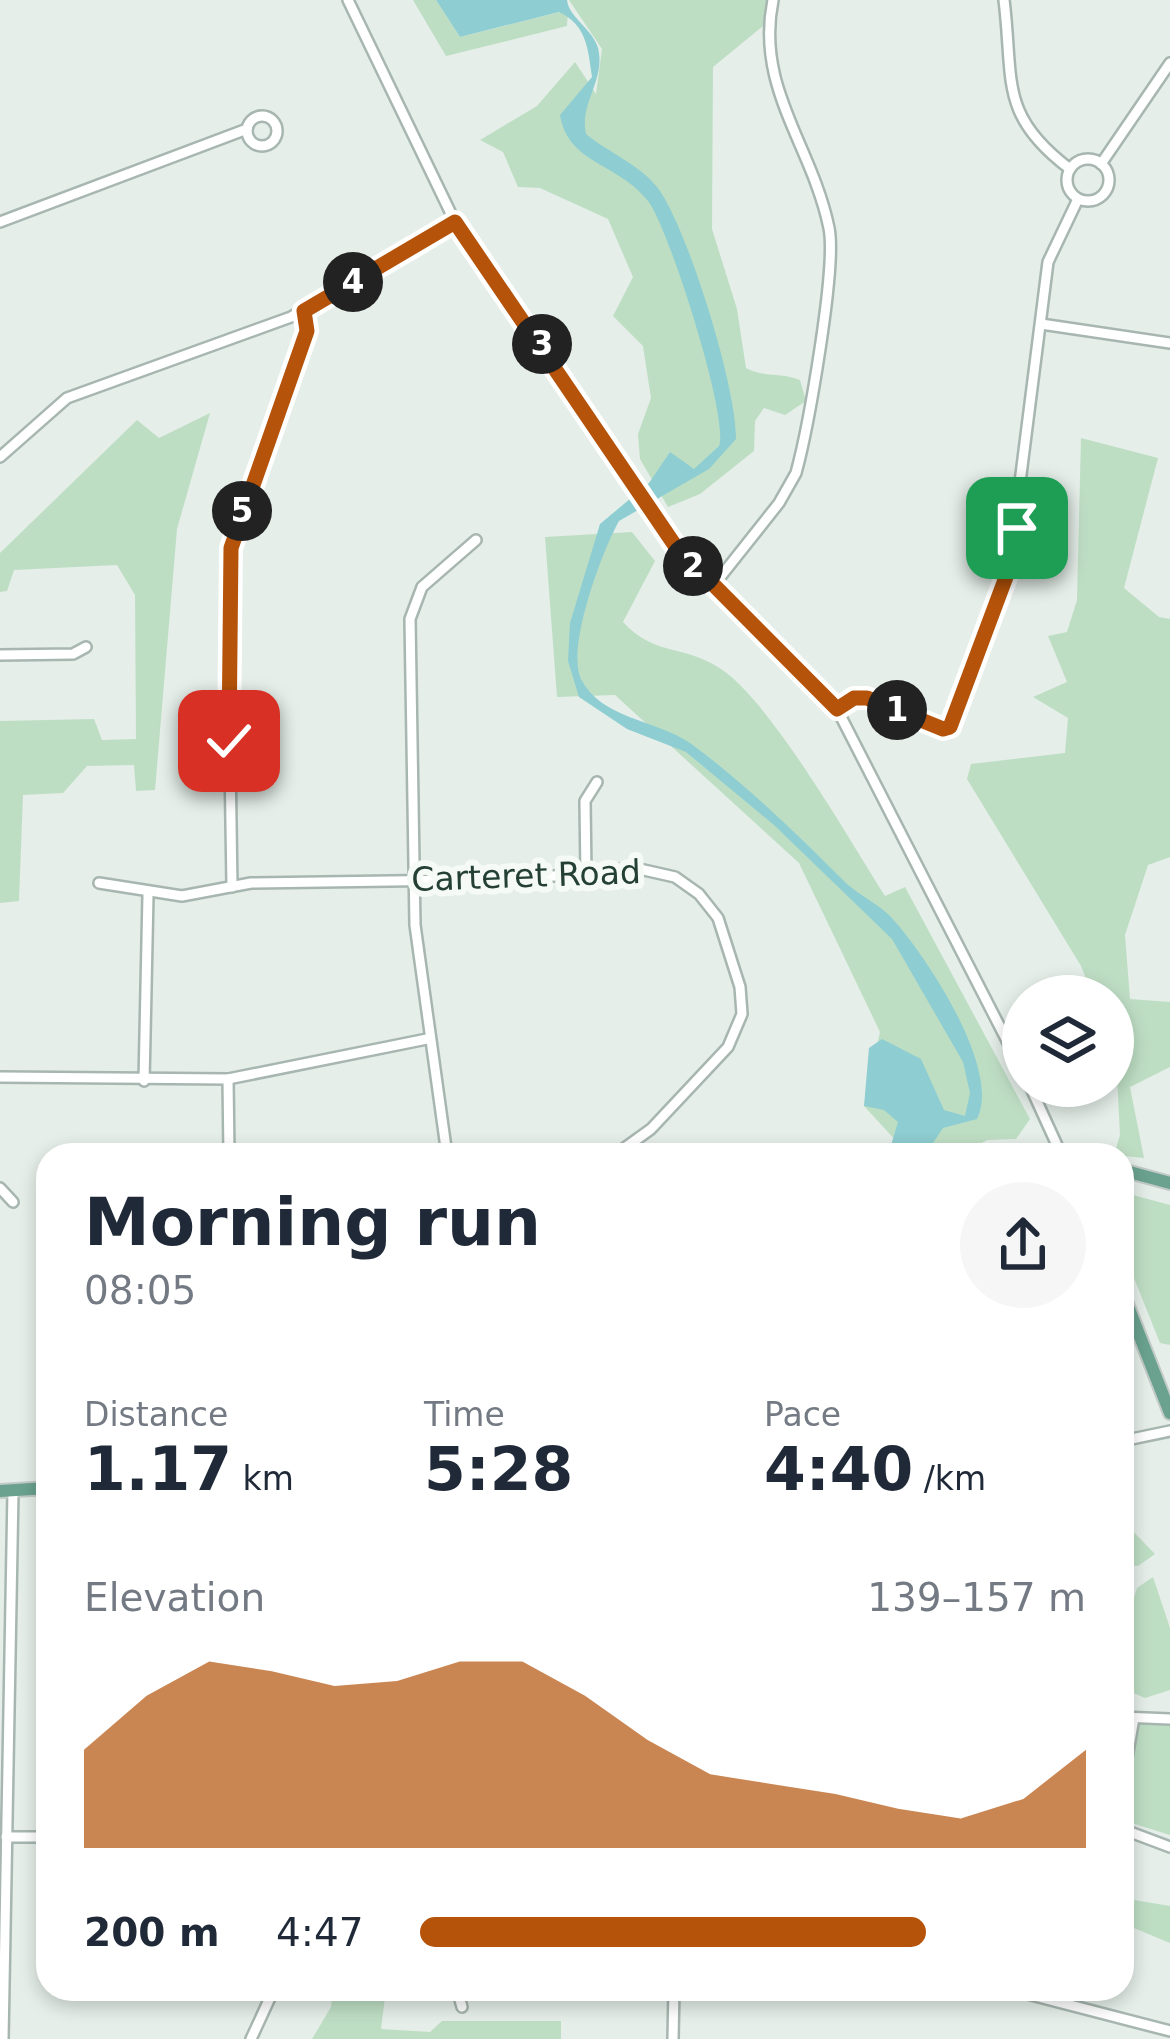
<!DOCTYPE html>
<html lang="en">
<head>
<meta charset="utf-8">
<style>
	:root { --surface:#fff; --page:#f6f6f7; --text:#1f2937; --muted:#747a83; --accent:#b45309 }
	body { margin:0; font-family:"DejaVu Sans",sans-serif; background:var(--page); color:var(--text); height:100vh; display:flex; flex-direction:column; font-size:45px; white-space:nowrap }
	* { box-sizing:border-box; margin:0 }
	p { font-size:39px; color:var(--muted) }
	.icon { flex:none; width:66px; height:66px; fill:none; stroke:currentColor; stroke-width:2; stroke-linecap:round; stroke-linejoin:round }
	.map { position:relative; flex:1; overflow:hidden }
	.side { position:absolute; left:36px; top:1143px; width:1098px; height:858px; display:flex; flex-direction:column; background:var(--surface); border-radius:36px; box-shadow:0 6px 18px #0003 }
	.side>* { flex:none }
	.tools { position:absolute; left:1002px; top:975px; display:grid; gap:24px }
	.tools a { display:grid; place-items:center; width:132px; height:132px; border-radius:50%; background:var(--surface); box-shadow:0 6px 18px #0003; font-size:60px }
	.pin { position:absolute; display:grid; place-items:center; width:102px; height:102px; color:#fff; margin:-51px; border-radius:24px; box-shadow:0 6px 18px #0006 }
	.km { position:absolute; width:60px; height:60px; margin:-30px; border-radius:50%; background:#222; color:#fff; font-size:33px; line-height:60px; text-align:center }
	.round { display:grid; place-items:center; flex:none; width:126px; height:126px; border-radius:63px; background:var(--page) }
	.overview { display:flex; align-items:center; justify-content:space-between; height:204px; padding:0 48px }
	h1 { font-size:66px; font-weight:700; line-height:90px }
	.stats { display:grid; grid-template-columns:repeat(3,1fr); gap:18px; height:204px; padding:12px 48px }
	.stats div { display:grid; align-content:center }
	.stats b { font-size:60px; font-weight:700 }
	.stats small { font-size:33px; font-weight:400 }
	.stats p { font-size:33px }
	.chart { height:336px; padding:24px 48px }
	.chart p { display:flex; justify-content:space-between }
	.chart svg { width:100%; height:216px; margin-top:12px; fill:var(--accent); opacity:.7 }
	ul { padding:0 48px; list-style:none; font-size:39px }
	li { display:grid; grid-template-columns:192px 144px 1fr; align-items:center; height:90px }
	li i { height:30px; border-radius:15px; background:var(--accent) }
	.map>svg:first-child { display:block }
</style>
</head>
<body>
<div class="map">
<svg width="1170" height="2039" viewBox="0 0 1170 2039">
	<rect width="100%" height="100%" fill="#e5eee9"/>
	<g fill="#bedec4">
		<path d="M413 0H436L460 37 568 10 567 26 446 56Z"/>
		<path d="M569 0H769L763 26 713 67 712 229 737 309 746 368C764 378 781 372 800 380L806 401 785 415 764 408 755 421 754 451 700 494 668 507 640 459 638 434 651 398 643 346 613 316 633 277 608 219 540 188 518 187 503 152 480 140 537 106 575 62 596 94 602 49Z"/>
		<path d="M210 413 177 529 155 790 136 791 134 765 87 766 63 793 23 795 19 901 0 903V721L94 719 102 740 136 739 135 595 117 565 14 570 7 591 0 592V553L137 420 159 438Z"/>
		<path d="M1081 438 1158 458 1124 588 1159 617 1170 619V857L1148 865 1125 935 1130 999 1170 1002V1067L1130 1087 1144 1158 1114 1155 1120 1135 1113 996H1093L1081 966 967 779 971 764 1065 753 1068 718 1033 697 1067 682 1048 636 1067 632 1077 600Z"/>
		<path d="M632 532 655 561 623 622C655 657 684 644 721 669 771 702 850 841 885 896L905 887 1030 1119 1016 1139 987 1140 960 1155H909L864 1106 880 1032 799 863 615 695 557 697 545 537Z"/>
		<path d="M1122 1192 1170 1205V1345L1160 1343 1122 1248Z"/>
		<path d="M1122 1520 1155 1554 1138 1566 1122 1565Z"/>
		<path d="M1153 1577 1170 1628V1690L1145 1698 1122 1688V1622H1127L1137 1588Z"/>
		<path d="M1136 1723 1170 1724V1835L1122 1820Z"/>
		<path d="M1122 1898 1170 1906V1943L1122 1923Z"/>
		<path d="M333 1989H386L381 2029 430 2032 442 2021H561V2039H312L331 2007Z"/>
	</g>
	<path fill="#8ecdd1" d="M436 0H567C569 18 592 28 598 48 606 80 579 103 586 134 609 153 643 166 660 191 689 234 737 388 736 439L709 469 619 521C602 551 566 648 581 679 601 719 657 720 690 743 747 785 797 834 847 884 861 896 878 904 891 917 926 955 1002 1070 977 1119L943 1128 925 1155H888L898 1122 884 1110 864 1106 869 1048 882 1039 921 1059 944 1110 965 1116 970 1093 963 1062 892 939 774 825 686 752 627 729 579 697 568 661 570 623 600 524 649 483 670 452 694 469 719 446C730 419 668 226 648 201 617 162 568 164 560 115L592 77C588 49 587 25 559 12L460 37Z"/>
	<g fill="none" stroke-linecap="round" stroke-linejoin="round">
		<g stroke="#a7b6b0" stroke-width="14">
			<g id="minor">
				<path d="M348 0 455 222 525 317 664 532 837 709 1023 1072"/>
				<path d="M1004 0C1014 80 998 115 1070 169"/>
				<circle cx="262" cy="131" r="15"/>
				<circle cx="1088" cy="180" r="21"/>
				<path d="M1101 164 1170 63"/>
				<path d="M0 222 247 129"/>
				<path d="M1041 324 1170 343"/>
				<path d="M0 457 67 398 291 317 455 222"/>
				<path d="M714 585 779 503 796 473C808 429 837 268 829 228 812 145 755 88 773 0"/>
				<path d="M0 655 73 654 86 647"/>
				<path d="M837 709 854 698H867L943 729 956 721 1009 569 1048 262 1078 199"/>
				<path d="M586 874 585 801 597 782"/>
				<path d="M99 883 182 896 251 883 523 879 635 868 675 877 699 894 718 918 740 987 742 1014 728 1047 651 1129 615 1155"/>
				<path d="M232 887 227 569 235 530 307 331 305 311"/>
				<path d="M0 1077 228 1079 427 1039"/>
				<path d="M228 1079 229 1155"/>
				<path d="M144 1081 148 895"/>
				<path d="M1030 1086 1061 1154"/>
				<path d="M447 1155 415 925 410 619 422 587 476 540"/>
				<path d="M0 1188 13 1202"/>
				<path d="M1122 1441 1170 1431"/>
				<path d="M1122 1717 1170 1719"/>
				<path d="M1122 1786 1134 1718"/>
				<path d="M1122 1829 1170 1847"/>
				<path d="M6 1837H48"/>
				<path d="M457 1989 462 2007"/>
				<path d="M1008 1989 1170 2031"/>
				<path d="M3 2039 13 1491"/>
				<path d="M251 2039 274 1989"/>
				<path d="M673 2039 674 1989"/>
			</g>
		</g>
		<g stroke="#c2cac7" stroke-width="16">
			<g id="major">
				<path d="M1055 1155H1063"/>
				<path d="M1122 1170 1170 1183"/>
				<path d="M1122 1291 1170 1413"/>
				<path d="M0 1491 48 1488"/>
			</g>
		</g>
		<use href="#minor" stroke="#fff" stroke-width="9"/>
		<use href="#major" stroke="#6aa28f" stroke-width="12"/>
	</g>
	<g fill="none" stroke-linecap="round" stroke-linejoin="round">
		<g stroke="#fff" stroke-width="24">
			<path id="route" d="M229 741 231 548 307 331 304 311 455 222 676 547 837 709 854 698H867L943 729 950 727 1009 569 1017 528"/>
		</g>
		<use href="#route" stroke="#b45309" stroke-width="15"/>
	</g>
	<g text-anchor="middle" stroke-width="12" stroke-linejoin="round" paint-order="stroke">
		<g font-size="33" fill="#244036" stroke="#f5faf7">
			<text transform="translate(526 875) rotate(-2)" y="12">Carteret Road</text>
		</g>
	</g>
</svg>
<div class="tools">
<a><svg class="icon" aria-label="layers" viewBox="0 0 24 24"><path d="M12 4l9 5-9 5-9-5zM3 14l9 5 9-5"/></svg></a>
</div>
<div class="pin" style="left:1017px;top:528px;background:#1e9e55"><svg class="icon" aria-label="arrive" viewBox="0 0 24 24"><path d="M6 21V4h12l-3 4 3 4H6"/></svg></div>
<div class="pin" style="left:229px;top:741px;background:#d93025"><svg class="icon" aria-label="check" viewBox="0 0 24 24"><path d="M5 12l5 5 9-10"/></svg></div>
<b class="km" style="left:897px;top:710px">1</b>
<b class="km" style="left:693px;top:566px">2</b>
<b class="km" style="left:542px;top:344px">3</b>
<b class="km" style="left:353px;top:282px">4</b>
<b class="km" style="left:242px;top:511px">5</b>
<section class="side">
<div class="overview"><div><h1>Morning run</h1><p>08:05</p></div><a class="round"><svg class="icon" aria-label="share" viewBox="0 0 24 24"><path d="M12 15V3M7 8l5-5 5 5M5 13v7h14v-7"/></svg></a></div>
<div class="stats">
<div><p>Distance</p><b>1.17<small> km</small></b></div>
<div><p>Time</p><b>5:28</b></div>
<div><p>Pace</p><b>4:40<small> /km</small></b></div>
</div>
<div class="chart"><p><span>Elevation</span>139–157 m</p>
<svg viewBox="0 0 160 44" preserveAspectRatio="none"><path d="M0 44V24L10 13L20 6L30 8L40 11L50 10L60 6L70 6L80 13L90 22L100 29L110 31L120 33L130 36L140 38L150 34L160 24V44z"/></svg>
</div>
<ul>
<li><b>200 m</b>4:47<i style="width:76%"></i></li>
</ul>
</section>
</div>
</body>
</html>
